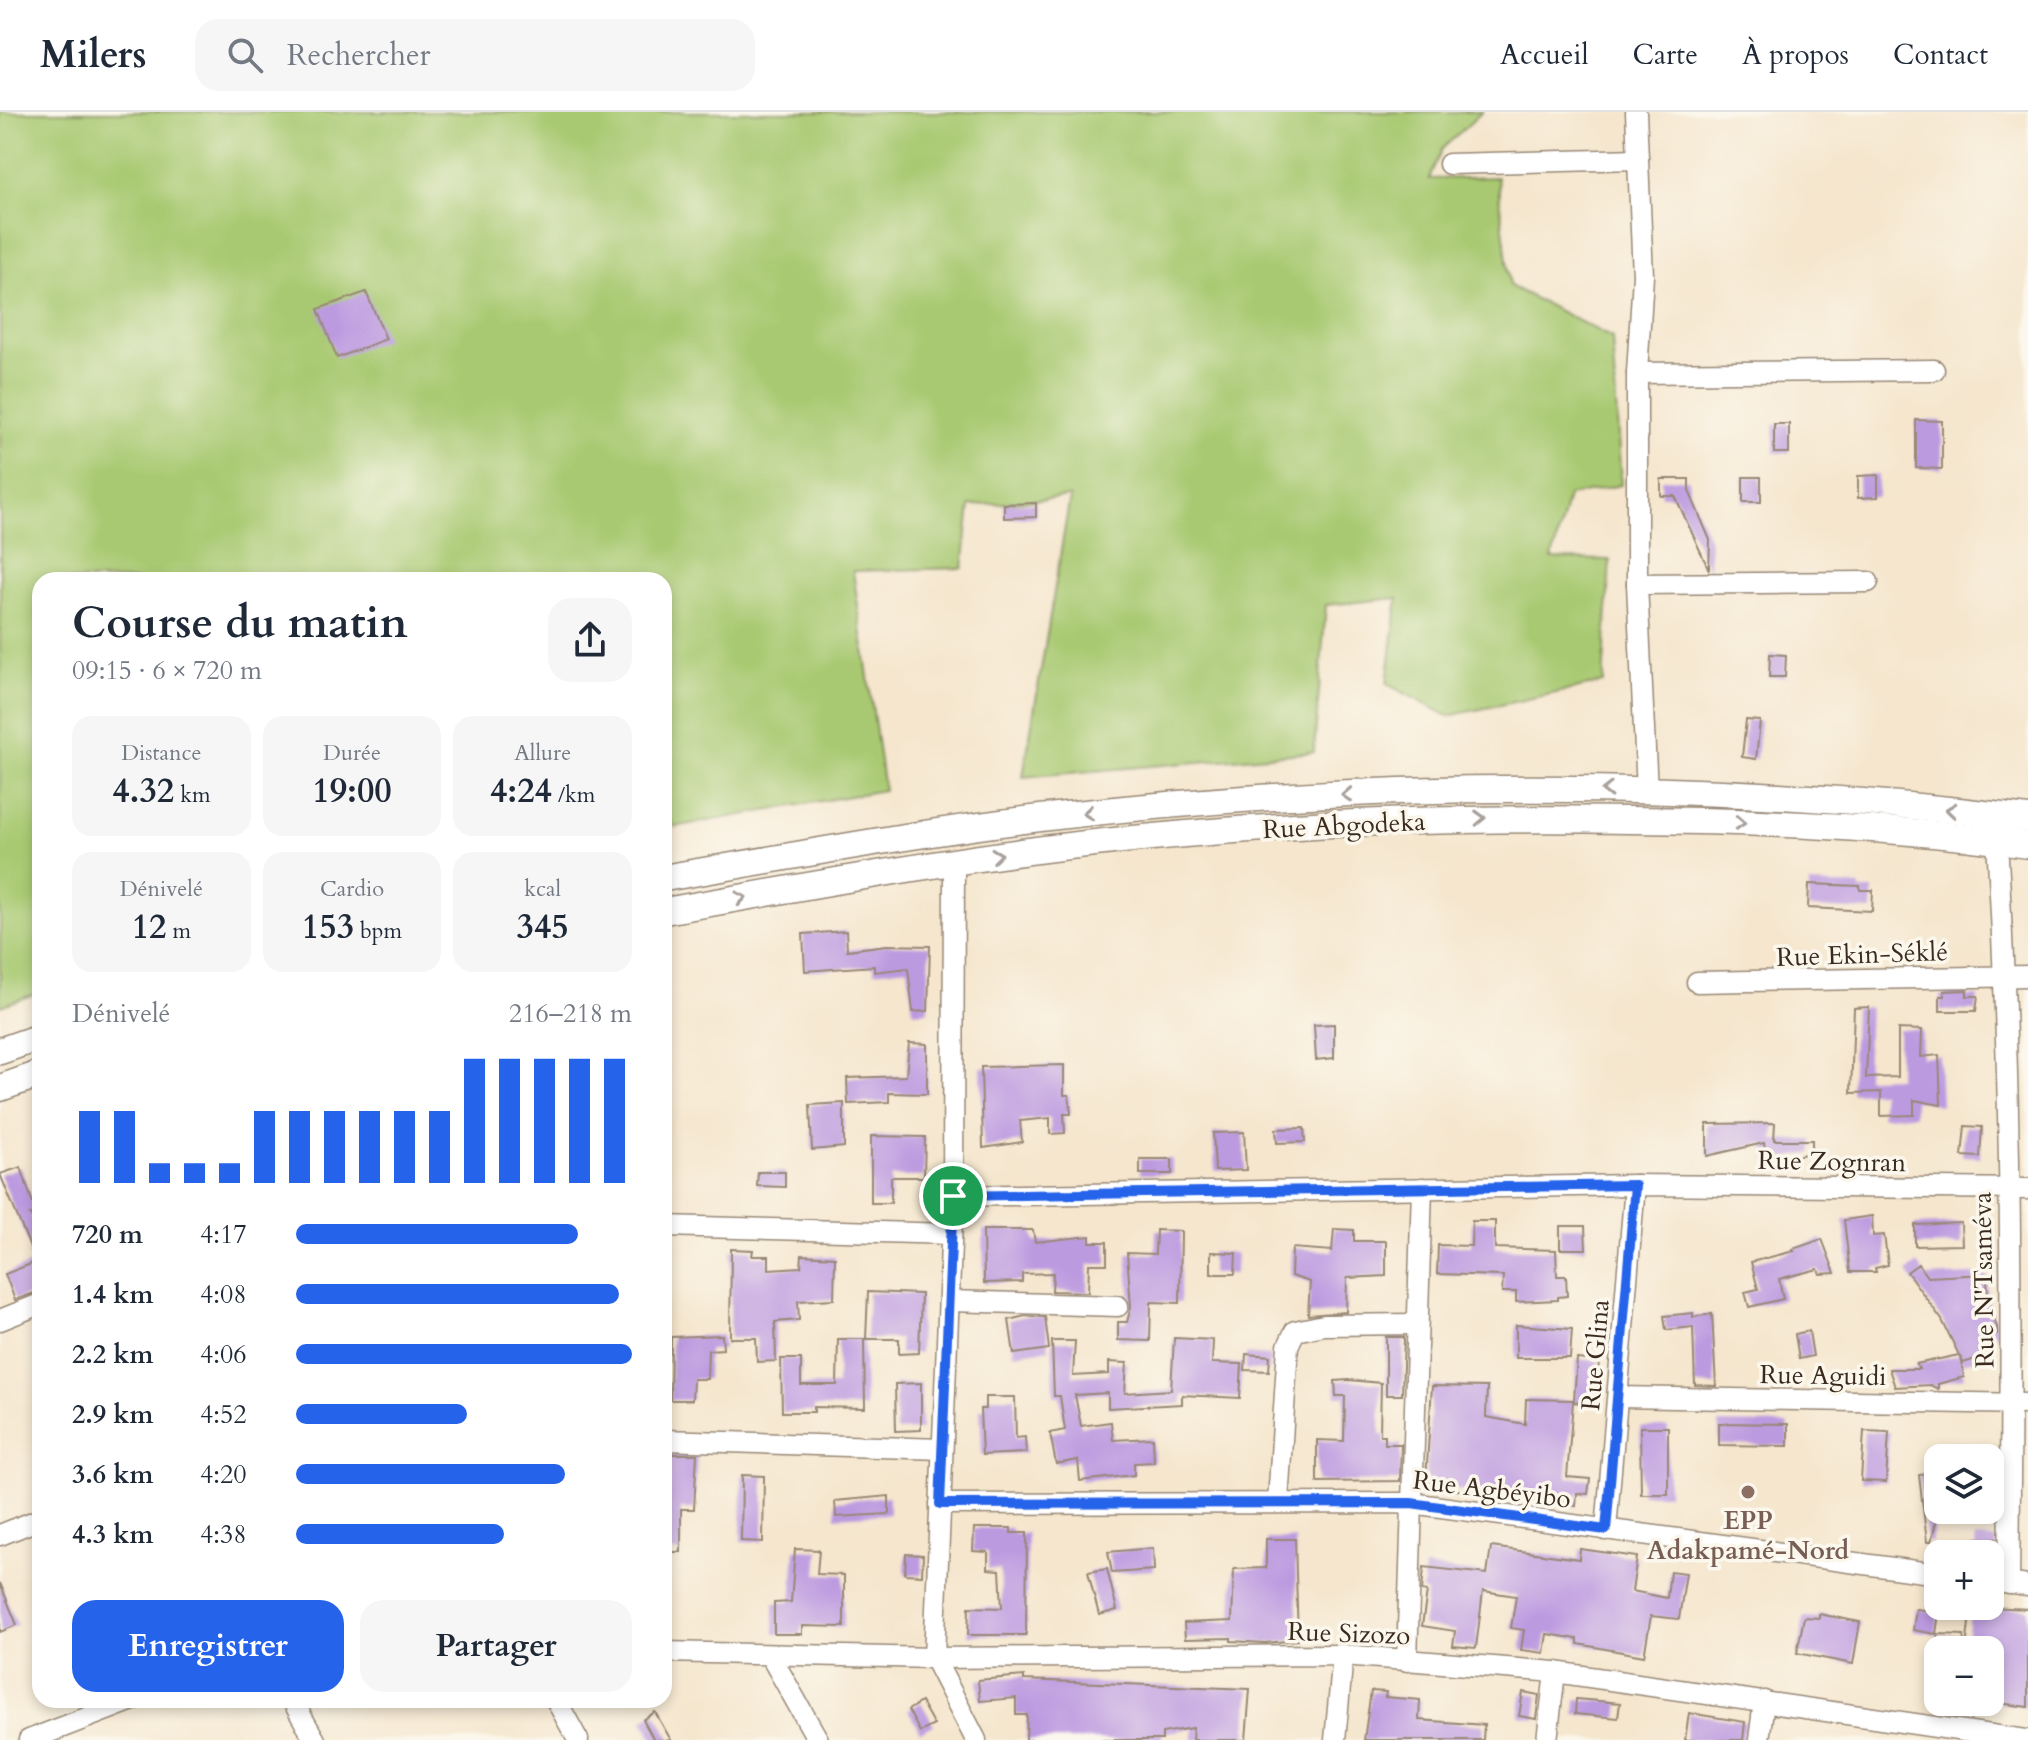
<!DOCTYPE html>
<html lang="fr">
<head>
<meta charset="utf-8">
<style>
	:root { --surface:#fff; --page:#f6f6f7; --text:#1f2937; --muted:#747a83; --line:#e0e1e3; --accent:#2563eb }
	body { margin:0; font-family:Cardo,serif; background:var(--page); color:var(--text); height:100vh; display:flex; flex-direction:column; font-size:30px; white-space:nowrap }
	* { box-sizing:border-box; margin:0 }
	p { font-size:26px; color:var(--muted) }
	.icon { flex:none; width:44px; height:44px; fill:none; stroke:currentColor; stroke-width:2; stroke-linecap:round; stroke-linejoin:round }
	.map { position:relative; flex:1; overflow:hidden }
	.drawer { position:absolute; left:32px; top:460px; width:640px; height:1136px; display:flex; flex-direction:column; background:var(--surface); border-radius:24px; box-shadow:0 4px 12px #0003 }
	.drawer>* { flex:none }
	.controls { position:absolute; left:1924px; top:1332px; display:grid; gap:16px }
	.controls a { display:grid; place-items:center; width:80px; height:80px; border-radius:16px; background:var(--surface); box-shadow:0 4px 12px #0003; font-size:40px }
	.pin { position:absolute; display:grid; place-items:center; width:68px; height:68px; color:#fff; margin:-34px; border:4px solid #fff; border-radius:50%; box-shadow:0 2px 8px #0007 }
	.round { display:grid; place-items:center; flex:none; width:84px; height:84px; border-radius:24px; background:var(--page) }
	.headline { display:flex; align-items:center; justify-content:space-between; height:136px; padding:0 40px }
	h1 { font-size:44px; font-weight:700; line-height:60px }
	.figures { display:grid; grid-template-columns:repeat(3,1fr); gap:12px; height:136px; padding:8px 40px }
	.figures div { display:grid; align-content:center; border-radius:20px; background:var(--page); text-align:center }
	.figures b { font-size:34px; font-weight:700 }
	.figures small { font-size:22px; font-weight:400 }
	.figures p { font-size:22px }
	.chart { height:224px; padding:16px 40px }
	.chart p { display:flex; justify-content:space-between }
	.chart svg { width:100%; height:144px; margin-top:8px; stroke:var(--accent); stroke-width:6 }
	.action { display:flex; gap:16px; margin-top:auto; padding:16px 40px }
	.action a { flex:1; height:92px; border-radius:24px; background:var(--accent); color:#fff; font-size:32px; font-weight:700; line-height:92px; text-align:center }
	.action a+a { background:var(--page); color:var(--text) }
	ul { padding:0 40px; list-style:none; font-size:26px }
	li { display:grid; grid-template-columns:128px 96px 1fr; align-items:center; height:60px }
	li i { height:20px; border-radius:10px; background:var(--accent) }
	header { display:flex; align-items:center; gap:48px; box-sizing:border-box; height:112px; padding:0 40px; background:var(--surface); border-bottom:2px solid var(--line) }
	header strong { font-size:38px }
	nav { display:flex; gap:44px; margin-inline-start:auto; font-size:28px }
	.search { width:560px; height:72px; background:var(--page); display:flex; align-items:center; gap:20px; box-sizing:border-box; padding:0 28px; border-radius:24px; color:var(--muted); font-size:30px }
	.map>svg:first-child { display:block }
</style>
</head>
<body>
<header>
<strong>Milers</strong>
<div class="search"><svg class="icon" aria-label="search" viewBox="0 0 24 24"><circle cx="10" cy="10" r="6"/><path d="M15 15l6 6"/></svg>Rechercher</div>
<nav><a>Accueil</a><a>Carte</a><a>À propos</a><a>Contact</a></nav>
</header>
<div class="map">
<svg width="2028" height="1628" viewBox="0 0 2028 1628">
	<rect width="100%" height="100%" fill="#fbf7ec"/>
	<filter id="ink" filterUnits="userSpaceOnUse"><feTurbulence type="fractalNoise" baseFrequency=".0125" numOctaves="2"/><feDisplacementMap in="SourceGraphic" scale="16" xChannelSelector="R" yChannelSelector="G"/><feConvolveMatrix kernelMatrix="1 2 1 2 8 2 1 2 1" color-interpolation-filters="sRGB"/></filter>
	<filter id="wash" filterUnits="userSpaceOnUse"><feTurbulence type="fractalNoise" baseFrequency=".006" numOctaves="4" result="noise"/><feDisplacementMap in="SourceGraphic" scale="32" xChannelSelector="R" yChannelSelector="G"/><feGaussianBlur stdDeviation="1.8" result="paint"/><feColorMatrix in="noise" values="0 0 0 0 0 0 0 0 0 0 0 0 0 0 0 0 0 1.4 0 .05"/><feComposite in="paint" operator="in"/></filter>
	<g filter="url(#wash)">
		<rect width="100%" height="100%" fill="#f5e6cd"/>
		<path fill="#a8c971" stroke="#727a48" stroke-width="2" d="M0 0H1482L1442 37 1429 67 1497 65 1510 174 1612 226 1621 373 1568 384 1552 447 1610 448 1603 571 1448 604 1387 572 1398 486 1326 493 1314 640 1023 665 1070 385 970 394 963 456 853 459 884 678 674 715 664 697V468H40V880L0 894Z"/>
		<g id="blocks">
			<g fill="#bc9ae0">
				<path d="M366 180 386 227 337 246 318 197Z"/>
				<path d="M1916 308 1942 309V357L1916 356Z"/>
				<rect x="1774" y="312" width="15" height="29"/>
				<path d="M1878 363V385L1858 386V364Z"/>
				<rect x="1743" y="365" width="18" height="25"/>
				<path d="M1661 367H1689V379L1710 428 1709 458 1675 384H1661Z"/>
				<path d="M1036 391V405L1004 406V392Z"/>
				<path d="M1770 542 1786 543 1785 565H1769Z"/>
				<path d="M1746 608 1760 609 1756 647 1742 645Z"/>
				<path d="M1809 772 1860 774V778H1873L1872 799 1808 796Z"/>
				<path d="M846 819 847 838 887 833 930 834 928 899 913 900 908 856 874 860V854L805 859 803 822Z"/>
				<path d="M1967 878V884H1978L1976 899H1940V884H1945L1944 879Z"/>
				<path d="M1869 895 1866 966 1898 965V917L1922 918 1921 945 1939 943 1941 993 1914 988V1003L1881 1004V980L1851 981 1854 896Z"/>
				<path d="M1334 912V946L1316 948 1314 913Z"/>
				<path d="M909 931 927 932V982L889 981V990L848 992 847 966 906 964Z"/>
				<path d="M1064 953V983H1069L1071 1002H1064L1065 1021 1050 1022V1006L1020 1009 1022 1030 983 1036 981 955Z"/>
				<path d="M844 991V1035L812 1038 810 993Z"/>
				<path d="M1775 1011 1774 1028H1812V1041L1767 1049 1764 1031 1707 1044V1012Z"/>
				<path d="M1965 1014 1982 1015 1980 1045 1962 1044Z"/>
				<path d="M1304 1016 1305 1030 1277 1031 1276 1017Z"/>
				<path d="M1244 1020 1246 1058 1215 1059 1213 1021Z"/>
				<path d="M871 1024 925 1025 924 1065H891V1091H871Z"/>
				<rect x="1140" y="1047" width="32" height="15"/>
				<path d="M21 1055 36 1101 30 1103 40 1122V1179L15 1188 5 1162 36 1150 0 1062Z"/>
				<path d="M758 1060H785V1075L757 1074Z"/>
				<path d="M1872 1104 1873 1124 1884 1123 1888 1153 1875 1156 1876 1160H1850L1844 1108Z"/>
				<path d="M1472 1109H1495V1136L1556 1138 1557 1164H1566L1567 1184 1558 1185V1188L1516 1190V1180H1502L1503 1164 1437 1162 1438 1133 1471 1134Z"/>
				<path d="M1961 1111 1962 1133 1915 1134V1113Z"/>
				<path d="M1560 1114H1585L1586 1137H1560Z"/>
				<path d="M1334 1117 1354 1118V1129H1386V1164L1347 1166 1346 1200 1308 1203 1310 1170 1291 1164 1292 1136 1332 1139Z"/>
				<path d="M983 1118H1033L1035 1130 1090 1124V1130H1107V1152H1089L1088 1180 1052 1179 1053 1161 1022 1162V1170L984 1171Z"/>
				<path d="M1156 1118 1181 1119 1180 1191 1151 1190 1150 1229 1118 1228V1210H1127L1131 1195 1127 1141 1155 1142Z"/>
				<path d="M1822 1127 1835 1161 1820 1162 1818 1157 1779 1167 1783 1187 1749 1195 1745 1180 1758 1177 1751 1150 1794 1139 1793 1137Z"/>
				<path d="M731 1137 753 1138 752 1144H769V1157L801 1155 802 1143 835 1145 834 1187 798 1189 799 1208 775 1210 776 1249 757 1250 756 1226H730Z"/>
				<path d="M1211 1140 1236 1141 1235 1162H1211Z"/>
				<path d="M1918 1152 1927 1165 1987 1162 1988 1189 1997 1215V1222L1987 1224 1993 1242 1963 1251 1960 1244 1964 1265 1938 1272V1277L1930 1273 1895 1275 1889 1257H1919L1916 1252 1959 1243 1942 1208 1907 1160Z"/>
				<path d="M868 1180 921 1182 919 1241 899 1242V1227H866Z"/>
				<path d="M1693 1201V1205L1712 1202 1716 1274 1695 1273 1693 1215 1666 1218 1664 1204Z"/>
				<path d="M1025 1204 1045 1205 1049 1237 1014 1242 1009 1208Z"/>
				<path d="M1516 1213 1572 1217 1570 1246H1516Z"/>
				<path d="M1809 1219 1813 1244 1799 1247 1795 1222Z"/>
				<path d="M722 1223 723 1237 708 1238 707 1267H693L692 1288H670L671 1225Z"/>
				<path d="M1386 1225H1404L1402 1283H1386Z"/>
				<path d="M1174 1226 1213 1228 1212 1251 1242 1252 1240 1286 1182 1283V1292L1108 1296V1281L1075 1283 1081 1314 1111 1310 1113 1328 1153 1326 1154 1350 1134 1351V1363L1080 1369 1078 1348 1056 1352 1050 1321 1065 1318 1060 1284H1054L1052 1229H1075L1073 1264 1109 1262V1250L1127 1251 1125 1281 1171 1278Z"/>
				<path d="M838 1227H864L865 1296 814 1295V1300H782L781 1247H801V1273H837Z"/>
				<path d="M1246 1242 1270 1244 1269 1259 1245 1258Z"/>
				<path d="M1577 1247 1599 1249 1596 1293 1573 1290 1567 1365 1590 1367 1588 1382 1577 1381 1576 1394 1524 1387V1383L1430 1376 1431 1368H1426L1432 1274 1487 1275 1486 1305 1525 1312 1526 1287 1574 1288Z"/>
				<path d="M1349 1268 1381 1271 1380 1323H1385V1332H1401L1400 1369 1317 1370V1328L1344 1329 1345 1284H1336L1335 1269Z"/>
				<path d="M921 1271V1318L896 1319 895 1272Z"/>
				<path d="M985 1285H1015L1016 1326 1025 1325 1026 1341 982 1343 980 1297H985Z"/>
				<path d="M1719 1311 1788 1312V1334L1719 1333Z"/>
				<path d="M1640 1315H1668V1382H1641Z"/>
				<path d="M1864 1319 1889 1320 1886 1370 1861 1369Z"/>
				<path d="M668 1342H697L694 1397H681V1440H666L664 1371H667Z"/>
				<path d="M1938 1360V1402L1931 1430H1927L1919 1363Z"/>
				<path d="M742 1363 764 1364 763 1430 741 1429Z"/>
				<path d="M889 1384V1402L836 1405 835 1389Z"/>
				<path d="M974 1416H1011V1421H1027L1026 1523H968L969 1495 1002 1496 1000 1458 988 1457V1440L973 1439Z"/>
				<path d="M1975 1426 1996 1427V1442H1976Z"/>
				<path d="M1266 1427H1295L1298 1528 1265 1531 1231 1529V1526L1185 1527 1184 1511 1232 1509 1234 1457 1266 1456Z"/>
				<path d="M1491 1435 1579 1447 1580 1437 1637 1445 1632 1479 1667 1486 1670 1459 1686 1461 1679 1507 1651 1504 1644 1544 1578 1532V1527L1547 1522 1544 1541 1521 1538 1524 1518 1511 1516 1516 1484 1483 1479 1476 1536 1453 1534 1455 1519 1422 1514 1427 1480 1422 1479 1424 1455 1487 1462Z"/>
				<path d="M1153 1436 1154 1458 1112 1461 1108 1440Z"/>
				<path d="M795 1437 819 1438 817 1462 844 1463V1515L802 1514V1522H774V1491L791 1490Z"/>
				<path d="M906 1442 923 1443 922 1463 905 1462Z"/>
				<path d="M1107 1457 1117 1498 1099 1503 1088 1460Z"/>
				<path d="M0 1471 17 1513 0 1520Z"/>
				<path d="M1971 1494 2028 1497V1595L1991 1590 1995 1539 1966 1536Z"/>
				<path d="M1916 1497 1939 1500 1936 1522 1913 1518Z"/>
				<path d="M1819 1502 1860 1510 1853 1552 1797 1541 1804 1505 1819 1506Z"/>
				<path d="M1938 1522 1964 1523 1963 1538 1937 1537Z"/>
				<path d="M1024 1564V1568L1250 1577 1246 1628H1192L1193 1616 1162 1621V1628H1026L1027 1603H1016V1586L980 1589 978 1568Z"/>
				<path d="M1371 1579 1386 1580 1385 1585 1420 1588 1419 1608 1484 1613 1483 1628H1364Z"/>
				<path d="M1523 1580 1539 1583 1536 1607 1519 1604Z"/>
				<path d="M1576 1587 1620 1591 1618 1606 1575 1602Z"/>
				<path d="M921 1590 934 1613 920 1620 908 1598Z"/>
				<path d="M655 1600 671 1628H654L643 1608Z"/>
				<path d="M1689 1601 1745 1610 1743 1628H1685Z"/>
			</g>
		</g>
	</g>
	<g filter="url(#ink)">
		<use href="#blocks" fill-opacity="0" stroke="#988876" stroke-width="2"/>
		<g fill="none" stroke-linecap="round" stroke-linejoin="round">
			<g stroke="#988876" stroke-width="23">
				<g id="minor">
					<path d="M1636 0 1643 164 1637 261V472L1647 679"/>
					<path d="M1449 52 1638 47"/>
					<path d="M1637 261 1934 258"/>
					<path d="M1637 472 1868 470"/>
					<path d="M1997 729C2012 976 2012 1224 2009 1472"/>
					<path d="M954 749 953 1084 934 1546 976 1628"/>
					<path d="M1697 870 2028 864"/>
					<path d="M953 1084 1635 1073 2028 1077"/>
					<path d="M664 1114 951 1122"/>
					<path d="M949 1189 1118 1194"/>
					<path d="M0 1208 40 1192"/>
					<path d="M1618 1285 2028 1292"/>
					<path d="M664 1328 942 1337"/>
					<path d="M1278 1390 1288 1234 1295 1219 1324 1213 1415 1212"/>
					<path d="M940 1392 1411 1391 1938 1462"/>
					<path d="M1606 1418 1635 1073"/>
					<path d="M0 1423 40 1407"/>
					<path d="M1990 1469 2028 1474"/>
					<path d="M664 1540 934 1546 1343 1543 1555 1560 2026 1628"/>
					<path d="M770 1543 818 1628"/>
					<path d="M1407 1549 1422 1076"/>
					<path d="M292 1588 315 1628"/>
					<path d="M556 1588 578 1628"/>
					<path d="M29 1628 133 1588"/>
					<path d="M1335 1628 1343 1543"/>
					<path d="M1547 1628 1555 1560"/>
					<path d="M1759 1628 1764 1589"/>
				</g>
			</g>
			<g stroke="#988876" stroke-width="29">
				<g id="major">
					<path d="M664 766C798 743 931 718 1066 703 1384 668 1710 667 2028 707"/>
					<path d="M664 799C804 775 944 748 1086 732 1266 711 1448 705 1629 708 1762 709 1896 715 2028 733"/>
					<path d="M0 939 40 925"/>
					<path d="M0 976 40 962"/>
				</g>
			</g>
			<use href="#minor" stroke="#fff" stroke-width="20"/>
			<use href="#major" stroke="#fff" stroke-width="26"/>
		</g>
		<defs><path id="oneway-chevron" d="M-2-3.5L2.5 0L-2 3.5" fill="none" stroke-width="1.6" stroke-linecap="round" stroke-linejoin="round" transform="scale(2)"/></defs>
		<g stroke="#a79f9a">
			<use href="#oneway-chevron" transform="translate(1607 678) rotate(-179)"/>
			<use href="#oneway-chevron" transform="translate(1347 683) rotate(177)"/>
			<use href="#oneway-chevron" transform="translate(1951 698) rotate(-174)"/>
			<use href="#oneway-chevron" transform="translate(1088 701) rotate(174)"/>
			<use href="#oneway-chevron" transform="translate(1480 706) rotate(-2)"/>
			<use href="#oneway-chevron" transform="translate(1740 711) rotate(3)"/>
			<use href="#oneway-chevron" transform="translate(997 743) rotate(-7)"/>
			<use href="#oneway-chevron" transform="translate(741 786) rotate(-10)"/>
		</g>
	</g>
	<g fill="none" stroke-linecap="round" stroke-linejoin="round" filter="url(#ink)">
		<g stroke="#fff" stroke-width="16">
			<path id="route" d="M1635 1073 1606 1418 1411 1391 940 1392 953 1084Z"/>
		</g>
		<use href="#route" stroke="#2563eb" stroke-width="10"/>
	</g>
	<circle fill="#8d6e63" stroke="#fbf7ec" stroke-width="3" cx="1748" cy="1380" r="8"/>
	<g text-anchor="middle" stroke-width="7" stroke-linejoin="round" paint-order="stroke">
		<g font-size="26" fill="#3b2a1e" stroke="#fbf7ec">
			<text transform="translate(1344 713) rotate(-3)" y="9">Rue Abgodeka</text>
			<text transform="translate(1862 842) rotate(-2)" y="9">Rue Ekin-Séklé</text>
			<text transform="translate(1832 1049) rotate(1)" y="9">Rue Zognran</text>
			<text transform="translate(1983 1168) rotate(-91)" y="9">Rue N'Tsaméva</text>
			<text transform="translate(1595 1243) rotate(-85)" y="9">Rue Glina</text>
			<text transform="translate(1823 1263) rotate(1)" y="9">Rue Aguidi</text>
			<text transform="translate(1492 1377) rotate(7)" y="9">Rue Agbéyibo</text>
			<text transform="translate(1349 1521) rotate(2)" y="9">Rue Sizozo</text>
		</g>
		<g font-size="26" font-weight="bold" fill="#785e54" stroke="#fbf7ec">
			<text x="1748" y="1417">EPP<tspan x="1748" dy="30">Adakpamé-Nord</tspan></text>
		</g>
	</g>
</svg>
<div class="controls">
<a><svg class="icon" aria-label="layers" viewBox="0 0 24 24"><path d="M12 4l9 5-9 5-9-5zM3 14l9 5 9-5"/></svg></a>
<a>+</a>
<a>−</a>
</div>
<div class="pin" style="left:953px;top:1084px;background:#1e9e55"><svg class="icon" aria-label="arrive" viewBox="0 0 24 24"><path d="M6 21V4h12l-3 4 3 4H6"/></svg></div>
<section class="drawer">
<div class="headline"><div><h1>Course du matin</h1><p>09:15 · 6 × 720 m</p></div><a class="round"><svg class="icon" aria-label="share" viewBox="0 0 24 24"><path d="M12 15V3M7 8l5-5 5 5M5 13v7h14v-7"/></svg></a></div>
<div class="figures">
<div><p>Distance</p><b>4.32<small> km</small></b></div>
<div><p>Durée</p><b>19:00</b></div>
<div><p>Allure</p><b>4:24<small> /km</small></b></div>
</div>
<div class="figures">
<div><p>Dénivelé</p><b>12<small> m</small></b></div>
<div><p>Cardio</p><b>153<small> bpm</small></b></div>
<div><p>kcal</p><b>345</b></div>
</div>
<div class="chart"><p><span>Dénivelé</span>216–218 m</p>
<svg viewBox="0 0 160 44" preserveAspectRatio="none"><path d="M5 44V22M15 44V22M25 44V38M35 44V38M45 44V38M55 44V22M65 44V22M75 44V22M85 44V22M95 44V22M105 44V22M115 44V6M125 44V6M135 44V6M145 44V6M155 44V6"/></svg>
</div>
<ul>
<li><b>720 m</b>4:17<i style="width:84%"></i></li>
<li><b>1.4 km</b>4:08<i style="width:96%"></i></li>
<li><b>2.2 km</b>4:06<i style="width:100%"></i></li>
<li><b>2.9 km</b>4:52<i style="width:51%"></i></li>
<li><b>3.6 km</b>4:20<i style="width:80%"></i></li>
<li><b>4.3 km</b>4:38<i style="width:62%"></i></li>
</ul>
<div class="action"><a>Enregistrer</a><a>Partager</a></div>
</section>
</div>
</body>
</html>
